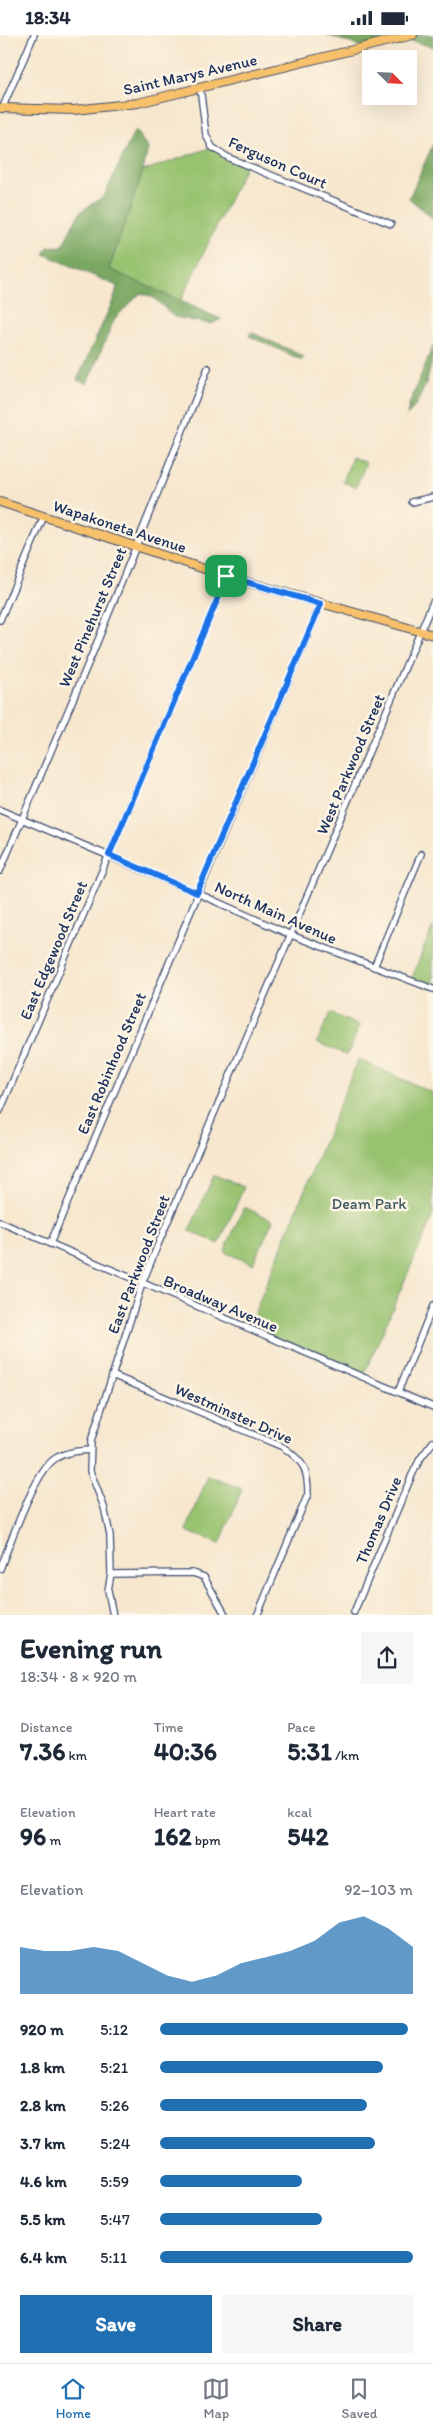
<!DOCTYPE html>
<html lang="en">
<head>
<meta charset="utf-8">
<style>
	:root { --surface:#fff; --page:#f6f6f7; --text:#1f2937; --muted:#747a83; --line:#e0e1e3; --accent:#1f6fb2 }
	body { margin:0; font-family:Itim,sans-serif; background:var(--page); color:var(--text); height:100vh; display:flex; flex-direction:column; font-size:19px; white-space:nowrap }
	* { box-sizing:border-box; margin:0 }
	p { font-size:16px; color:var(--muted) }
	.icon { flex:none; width:28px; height:28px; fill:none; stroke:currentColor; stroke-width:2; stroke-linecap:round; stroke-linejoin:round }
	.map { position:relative; height:1580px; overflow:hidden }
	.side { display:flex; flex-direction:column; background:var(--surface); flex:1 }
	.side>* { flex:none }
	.needle { width:32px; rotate:114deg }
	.fabs { position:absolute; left:362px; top:15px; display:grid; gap:10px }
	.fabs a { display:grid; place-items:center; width:55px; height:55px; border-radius:0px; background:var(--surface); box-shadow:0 5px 20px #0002; font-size:25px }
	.pin { position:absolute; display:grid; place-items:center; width:42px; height:42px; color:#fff; margin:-21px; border-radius:10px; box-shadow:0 2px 8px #0006 }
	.round { display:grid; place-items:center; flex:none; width:52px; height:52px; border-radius:0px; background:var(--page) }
	.headline { display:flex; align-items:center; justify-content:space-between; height:85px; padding:0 20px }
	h1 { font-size:28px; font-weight:800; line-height:38px }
	.figures { display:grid; grid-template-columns:repeat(3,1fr); gap:8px; height:85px; padding:5px 20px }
	.figures div { display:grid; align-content:center }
	.figures b { font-size:25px; font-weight:800 }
	.figures small { font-size:14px; font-weight:400 }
	.figures p { font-size:14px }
	.chart { height:140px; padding:10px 20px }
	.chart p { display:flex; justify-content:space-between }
	.chart svg { width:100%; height:90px; margin-top:5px; fill:var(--accent); opacity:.7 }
	.primary-button { display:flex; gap:10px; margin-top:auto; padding:10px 20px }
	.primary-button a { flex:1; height:58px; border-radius:0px; background:var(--accent); color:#fff; font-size:20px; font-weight:800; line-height:58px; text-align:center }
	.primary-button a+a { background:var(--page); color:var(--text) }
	ul { padding:0 20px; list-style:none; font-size:16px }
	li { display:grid; grid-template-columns:80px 60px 1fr; align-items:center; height:38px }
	li i { height:12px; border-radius:6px; background:var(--accent) }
	.status { display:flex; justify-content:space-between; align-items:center; height:35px; padding:0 25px; background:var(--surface); direction:ltr }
	.status svg { height:14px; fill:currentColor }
	.tab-bar { display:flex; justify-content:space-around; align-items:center; height:70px; border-top:1px solid var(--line); background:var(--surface); font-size:14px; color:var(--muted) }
	.tab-bar a { display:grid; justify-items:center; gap:2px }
	.tab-bar .current { color:var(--accent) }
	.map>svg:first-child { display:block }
</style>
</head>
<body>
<div class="status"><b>18:34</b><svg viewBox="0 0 49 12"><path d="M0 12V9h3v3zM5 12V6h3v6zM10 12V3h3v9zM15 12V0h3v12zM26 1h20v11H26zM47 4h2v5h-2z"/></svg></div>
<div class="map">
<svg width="433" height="1581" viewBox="0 0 433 1581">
	<rect width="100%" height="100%" fill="#fcf5e5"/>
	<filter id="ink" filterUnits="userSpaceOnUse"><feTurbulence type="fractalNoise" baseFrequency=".02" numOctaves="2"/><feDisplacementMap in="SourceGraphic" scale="10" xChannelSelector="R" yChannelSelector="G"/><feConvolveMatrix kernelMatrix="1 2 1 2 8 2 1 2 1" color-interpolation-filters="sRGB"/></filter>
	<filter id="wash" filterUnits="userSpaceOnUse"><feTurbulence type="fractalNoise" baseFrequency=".0096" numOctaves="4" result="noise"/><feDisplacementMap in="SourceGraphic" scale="20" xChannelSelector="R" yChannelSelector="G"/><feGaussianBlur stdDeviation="1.12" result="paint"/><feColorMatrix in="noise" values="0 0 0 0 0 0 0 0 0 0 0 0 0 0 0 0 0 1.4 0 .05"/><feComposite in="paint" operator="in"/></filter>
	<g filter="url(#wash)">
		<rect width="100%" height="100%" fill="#f7e7ce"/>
		<g fill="#98c26f" stroke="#5a7866">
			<path d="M212 112 246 130 180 267 109 234 143 136Z"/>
			<path d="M352 422 366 428 356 452 343 447Z"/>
			<path d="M433 891V954L411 945Z"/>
			<path d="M330 978 360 991 347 1020 317 1007Z"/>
			<path d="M358 1024 433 1058V1180L363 1342 248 1294Z"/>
			<path d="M214 1140 244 1152 219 1209 189 1196Z"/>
			<path d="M244 1172 273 1185 253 1229 224 1217Z"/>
			<path d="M208 1441 242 1454 220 1509 186 1496Z"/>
		</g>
		<g fill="#7aa862" stroke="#4a6c60">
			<path d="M326 0H433V12L401 3 363 12Z"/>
			<path d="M135 95 148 113 143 136 109 234 221 284 211 289 174 282 154 263 141 258 115 283 87 349 77 345 115 261 117 251 44 219 48 212 62 211 80 177 104 161Z"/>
			<path d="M433 109V184L409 163Z"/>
			<path d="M251 297 303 321 302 325 249 301Z"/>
			<path d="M433 310C433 333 423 364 407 381L409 370Z"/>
		</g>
	</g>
	<g filter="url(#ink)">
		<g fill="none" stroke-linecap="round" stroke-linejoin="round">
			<g stroke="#3c4b6f" stroke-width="8">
				<g id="minor">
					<path d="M200 52 206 100 212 112 229 123 391 189"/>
					<path d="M2 74 34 0"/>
					<path d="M412 467 433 462"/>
					<path d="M0 585 44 481"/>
					<path d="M0 775 197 858 291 900 433 954"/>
					<path d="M0 836 96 610 208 333"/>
					<path d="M374 932 421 819"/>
					<path d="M0 1076 218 563 226 541"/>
					<path d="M0 1187 433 1372"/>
					<path d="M50 1209 321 569"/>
					<path d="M112 1340 283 1412C304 1427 308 1434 308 1459L257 1581"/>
					<path d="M398 1357 433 1271"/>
					<path d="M0 1534C10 1509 35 1435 56 1423 66 1417 78 1416 90 1415"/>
					<path d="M111 1539 193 1538 204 1542 226 1581"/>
					<path d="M354 1577 412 1440 420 1424 433 1407"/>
					<path d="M113 1581 108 1555 111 1539 110 1500 104 1472 90 1436 91 1406 142 1249 159 1207 433 567"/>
				</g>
			</g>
			<g stroke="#3c4b6f" stroke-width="10">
				<g id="major">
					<path d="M0 73 74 75 138 68 413 0"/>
					<path d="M0 467 226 541 433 600"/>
				</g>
			</g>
			<use href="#minor" stroke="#fff" stroke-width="5.5"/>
			<use href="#major" stroke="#f7c06b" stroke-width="8"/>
		</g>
	</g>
	<g fill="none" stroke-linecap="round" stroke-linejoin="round" filter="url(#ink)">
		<g stroke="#fff" stroke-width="10">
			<path id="route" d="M226 541 321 569 197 858 109 820 218 563Z"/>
		</g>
		<use href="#route" stroke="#1a73e8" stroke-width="6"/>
	</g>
	<g text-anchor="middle" stroke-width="5" stroke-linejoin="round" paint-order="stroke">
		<g font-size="16" fill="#1b2f5e" stroke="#fcf5e5">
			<text transform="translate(190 39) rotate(-13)" y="6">Saint Marys Avenue</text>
			<text transform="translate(278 127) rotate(24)" y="6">Ferguson Court</text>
			<text transform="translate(120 491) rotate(18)" y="6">Wapakoneta Avenue</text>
			<text transform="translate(92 582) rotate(-67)" y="6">West Pinehurst Street</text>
			<text transform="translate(350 729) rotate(-67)" y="6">West Parkwood Street</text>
			<text transform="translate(276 877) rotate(24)" y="6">North Main Avenue</text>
			<text transform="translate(53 915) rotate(-67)" y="6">East Edgewood Street</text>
			<text transform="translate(111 1028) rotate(-67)" y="6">East Robinhood Street</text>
			<text transform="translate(138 1229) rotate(-69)" y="6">East Parkwood Street</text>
			<text transform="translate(221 1268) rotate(23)" y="6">Broadway Avenue</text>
			<text transform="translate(234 1378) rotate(24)" y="6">Westminster Drive</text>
			<text transform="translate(378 1485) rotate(-67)" y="6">Thomas Drive</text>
		</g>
		<g font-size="16" fill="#405b63" stroke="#fcf5e5">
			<text x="369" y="1174">Deam Park</text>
		</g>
	</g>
</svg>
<div class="fabs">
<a><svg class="needle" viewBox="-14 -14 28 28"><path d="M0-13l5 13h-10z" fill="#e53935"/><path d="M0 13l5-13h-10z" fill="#747a83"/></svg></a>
</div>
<div class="pin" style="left:226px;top:541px;background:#1e9e55"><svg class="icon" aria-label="arrive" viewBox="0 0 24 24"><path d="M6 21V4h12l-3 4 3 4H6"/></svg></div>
</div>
<section class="side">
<div class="headline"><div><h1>Evening run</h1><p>18:34 · 8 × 920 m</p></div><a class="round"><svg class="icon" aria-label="share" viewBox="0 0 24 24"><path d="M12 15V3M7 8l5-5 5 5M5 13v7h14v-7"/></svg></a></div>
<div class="figures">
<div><p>Distance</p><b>7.36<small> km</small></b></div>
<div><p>Time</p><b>40:36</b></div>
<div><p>Pace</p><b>5:31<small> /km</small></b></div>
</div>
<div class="figures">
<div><p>Elevation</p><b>96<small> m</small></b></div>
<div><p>Heart rate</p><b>162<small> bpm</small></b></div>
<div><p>kcal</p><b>542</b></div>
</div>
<div class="chart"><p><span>Elevation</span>92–103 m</p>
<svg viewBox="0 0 160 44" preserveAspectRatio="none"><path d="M0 44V21L10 23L20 23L30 21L40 23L50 29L60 35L70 38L80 35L90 29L100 26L110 23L120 18L130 9L140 6L150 12L160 21V44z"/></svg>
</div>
<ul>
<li><b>920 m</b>5:12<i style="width:98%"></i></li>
<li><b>1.8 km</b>5:21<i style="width:88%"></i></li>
<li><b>2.8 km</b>5:26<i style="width:82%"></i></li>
<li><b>3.7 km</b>5:24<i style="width:85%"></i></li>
<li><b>4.6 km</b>5:59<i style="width:56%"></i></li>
<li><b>5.5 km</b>5:47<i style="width:64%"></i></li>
<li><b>6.4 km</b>5:11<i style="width:100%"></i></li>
</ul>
<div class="primary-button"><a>Save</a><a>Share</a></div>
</section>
<nav class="tab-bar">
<a class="current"><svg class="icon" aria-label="home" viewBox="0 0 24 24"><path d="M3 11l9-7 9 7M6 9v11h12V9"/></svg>Home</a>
<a><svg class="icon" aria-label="map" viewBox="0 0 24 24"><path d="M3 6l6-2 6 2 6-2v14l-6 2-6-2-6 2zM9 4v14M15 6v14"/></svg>Map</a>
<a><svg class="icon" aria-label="saved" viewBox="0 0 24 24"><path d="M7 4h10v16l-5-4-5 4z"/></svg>Saved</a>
</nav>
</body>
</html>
